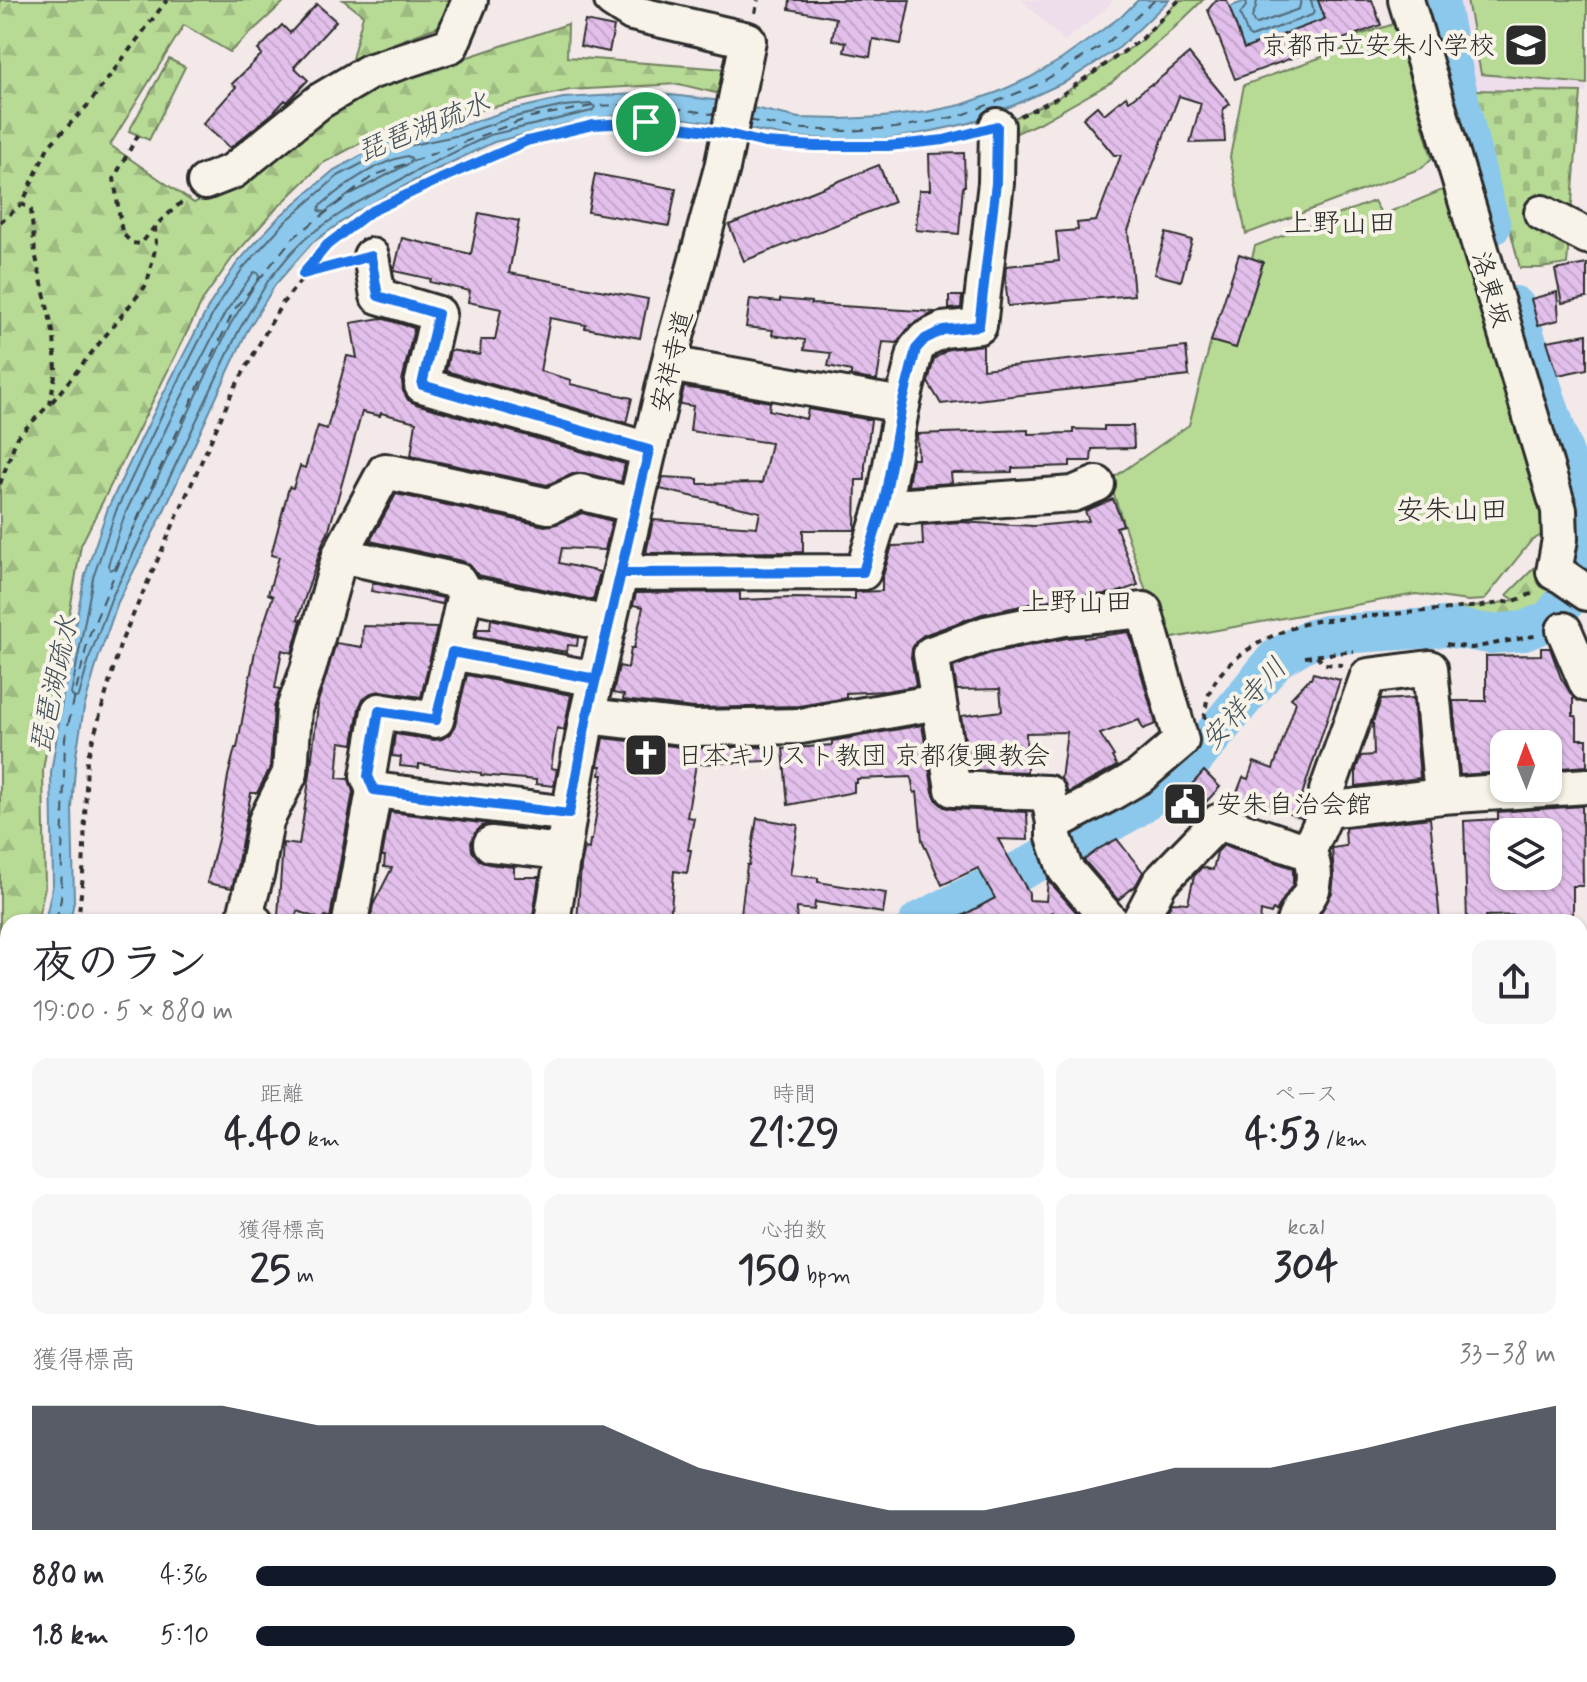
<!DOCTYPE html>
<html lang="ja">
<head>
<meta charset="utf-8">
<style>
	:root { --surface:#fff; --page:#f7f7f7; --text:#2b2b33; --muted:#7c7c81; --accent:#111827 }
	body { margin:0; font-family:Mynerve,"Klee One",sans-serif; background:var(--page); color:var(--text); height:100vh; display:flex; flex-direction:column; font-size:30px; white-space:nowrap }
	* { box-sizing:border-box; margin:0 }
	p { font-size:26px; color:var(--muted) }
	.icon { flex:none; width:44px; height:44px; fill:none; stroke:currentColor; stroke-width:2; stroke-linecap:round; stroke-linejoin:round }
	.map { position:relative; flex:1; overflow:hidden }
	.drawer { position:absolute; left:0px; top:914px; width:1588px; height:768px; display:flex; flex-direction:column; background:var(--surface); border-radius:24px 24px 0 0; box-shadow:0 2px 6px #0004 }
	.drawer>* { flex:none }
	.needle { width:52px; rotate:359deg }
	.buttons { position:absolute; left:1490px; top:730px; display:grid; gap:16px }
	.buttons a { display:grid; place-items:center; width:72px; height:72px; border-radius:16px; background:var(--surface); box-shadow:0 2px 6px #0004; font-size:40px }
	.pin { position:absolute; display:grid; place-items:center; width:68px; height:68px; color:#fff; margin:-34px; border:4px solid #fff; border-radius:50%; box-shadow:0 2px 8px #0007 }
	.round { display:grid; place-items:center; flex:none; width:84px; height:84px; border-radius:16px; background:var(--page) }
	.summary { display:flex; align-items:center; justify-content:space-between; height:136px; padding:0 32px }
	h1 { font-size:44px; font-weight:700; line-height:60px }
	.figures { display:grid; grid-template-columns:repeat(3,1fr); gap:12px; height:136px; padding:8px 32px }
	.figures div { display:grid; align-content:center; border-radius:16px; background:var(--page); text-align:center }
	.figures b { font-size:40px; font-weight:700 }
	.figures small { font-size:22px; font-weight:400 }
	.figures p { font-size:22px }
	.chart { height:224px; padding:16px 32px }
	.chart p { display:flex; justify-content:space-between }
	.chart svg { width:100%; height:144px; margin-top:8px; fill:var(--accent); opacity:.7 }
	ul { padding:0 32px; list-style:none; font-size:26px }
	li { display:grid; grid-template-columns:128px 96px 1fr; align-items:center; height:60px }
	li i { height:20px; border-radius:10px; background:var(--accent) }
	.map>svg:first-child { display:block }
</style>
</head>
<body>
<div class="map">
<svg width="1587" height="1682" viewBox="0 0 1587 1682">
	<defs>
		<pattern id="forest-firs" width="22" height="20" patternUnits="userSpaceOnUse" patternTransform="scale(2)"><rect width="22" height="20" fill="#b7da95"/><path d="M5 1l3.5 6h-7zM16 11l3.5 6h-7z" fill="#9ebb81"/></pattern>
		<pattern id="cemetery-stones" width="16" height="16" patternUnits="userSpaceOnUse" patternTransform="scale(2)"><rect width="16" height="16" fill="#b7da95"/><path d="M2 7V4a2 2 0 0 1 4 0v3zM10 15v-3a2 2 0 0 1 4 0v3z" fill="#9ebb81"/></pattern>
		<pattern id="building-back-hatch" width="6" height="6" patternUnits="userSpaceOnUse" patternTransform="scale(2)"><rect width="6" height="6" fill="#e3c0eb"/><path d="M-1 5l2 2M0 0l6 6M5-1l2 2" fill="none" stroke="#c3a5ca"/></pattern>
	</defs>
	<rect width="100%" height="100%" fill="#f3e9e9"/>
	<filter id="ink" filterUnits="userSpaceOnUse"><feTurbulence type="fractalNoise" baseFrequency=".0125" numOctaves="2"/><feDisplacementMap in="SourceGraphic" scale="16" xChannelSelector="R" yChannelSelector="G"/><feConvolveMatrix kernelMatrix="1 2 1 2 8 2 1 2 1" color-interpolation-filters="sRGB"/></filter>
	<g filter="url(#ink)">
		<g fill="#eeddea">
			<path d="M1022 0H1113L1103 11 1064 41Z"/>
			<path d="M1457 0H1587V93L1474 90Z"/>
			<path d="M1580 1051H1587V1218L1580 1219Z"/>
			<path d="M8 1195V1296H0V1196Z"/>
		</g>
		<g fill="#b7da95" stroke="#718260" stroke-width="2">
			<path d="M1467 0H1587V84L1481 74Z"/>
			<path d="M1394 24 1432 158 1422 168 1246 234 1230 157 1244 85 1358 44 1356 36Z"/>
			<path d="M1445 189 1542 500 1545 533 1531 541 1484 600 1468 601 1416 594 1162 640 1114 495 1113 478 1189 425 1211 341 1236 348 1263 263 1252 258 1255 246 1374 201 1382 215Z"/>
		</g>
		<g fill="url(#forest-firs)" stroke="#718260" stroke-width="2">
			<path d="M0 0H286L230 52 184 25 110 145 194 203 238 178 374 80 465 58 568 24 567 57 725 69 720 94 679 84 570 90 381 132 323 163 275 210 233 257 204 298 81 545 43 770 45 887 37 922H8V1000L0 1011Z"/>
			<path d="M343 0H457L445 24 352 59 363 15Z"/>
			<path d="M1179 0H1203L1173 29 1112 82 1043 121 997 142V126L1057 98 1142 40Z"/>
			<path d="M1393 0H1439L1455 85 1477 178 1522 331 1586 521 1587 576 1564 630 1521 639 1446 627 1326 635 1340 619 1482 606 1515 600 1507 595 1543 559 1550 529Z"/>
		</g>
		<g fill="url(#cemetery-stones)" stroke="#718260" stroke-width="2">
			<path d="M169 59 185 67 149 140 129 131Z"/>
			<path d="M1474 90 1581 92 1567 264 1541 268H1520Z"/>
			<path d="M8 1298V1342L0 1343V1299Z"/>
		</g>
		<g fill="#8cc8ec" stroke="#65899f" stroke-width="2">
			<path d="M1138 0H1169L1120 47 1067 81 1019 103 970 123 913 135 871 141 790 137 739 127 671 117 618 115 565 124 494 142 429 173 357 211 312 243 275 285 246 333 160 519 118 602 98 659 84 708 76 755 72 808 74 901 70 922H45L53 884 51 773 71 645 85 575 108 508 160 400 210 304 237 263 279 217 334 170 386 142 458 127 507 111 563 98 654 93 722 101 799 118 841 119 882 117 927 112 961 105 998 92 1029 78 1062 59 1123 15Z"/>
			<path d="M1248 0H1318L1325 19 1244 49 1229 7Z"/>
		</g>
		<g fill="none" stroke-linecap="round" stroke-linejoin="round">
			<g stroke="#526a78" stroke-width="2">
				<path d="M1247 0 1246 6 1240 14 1248 35 1251 37 1312 15 1314 12 1311 0"/>
				<path d="M1257 0 1256 7 1252 17 1254 23 1257 24 1299 9 1301 0"/>
				<path d="M591 104 595 107 592 111 490 135 426 166 353 205 308 236 291 253 268 281 239 330 152 515 111 599 90 656 79 696 76 698 73 697 71 694 93 578 116 511 167 404 216 308 243 268 285 222 338 176 388 150 460 135 510 118 564 106Z"/>
				<path d="M407 156 411 158 410 163 347 196 325 212 319 211 320 206C345 184 374 163 407 156Z"/>
				<path d="M254 272 258 273 259 278 230 325 115 568 110 570 108 565 125 514 176 408 225 313Z"/>
			</g>
			<g stroke="#8cc8ec" stroke-width="40">
				<path d="M1439 0C1453 76 1469 151 1491 226"/>
				<path d="M1515 306 1586 521 1587 540"/>
				<path d="M919 922 1061 850 1135 808 1182 773 1276 659 1308 640 1326 635 1446 627 1490 634 1524 631 1550 620 1587 575"/>
			</g>
			<g stroke="#43525b" stroke-width="2" stroke-dasharray="10 8" stroke-linecap="butt">
				<path d="M748 120 788 128 845 131 895 128 960 116 1035 86 1107 43 1155 0"/>
				<path d="M56 922 61 899 65 738 89 636 144 503 234 310 292 239 373 176 531 117 593 106 650 104 718 115"/>
				<path d="M0 1042 8 1033"/>
			</g>
		</g>
		<g fill="url(#building-back-hatch)" stroke="#2b2b2b" stroke-width="2" fill-rule="evenodd">
			<path d="M790 0H910L901 44 873 39 870 57 844 52 846 42 832 40 836 18 789 9Z"/>
			<path d="M1216 0H1227L1244 49 1325 19 1318 0H1372L1381 25 1235 79 1208 10Z"/>
			<path d="M317 4 336 21 294 67 308 80 292 97 287 102 285 100 273 113 230 148 203 124 236 87 232 84 262 54 258 50 282 25 290 33Z"/>
			<path d="M585 21 614 27 609 52 580 46Z"/>
			<path d="M1189 54 1230 104 1223 109 1225 142 1190 143 1201 103 1179 96 1128 231 1134 295 1008 306 1005 277 1006 266 1059 261 1056 232 1078 230 1077 223 1096 221 1121 155H1114L1083 118 1097 106 1104 114 1126 96 1129 101 1151 84 1152 85Z"/>
			<path d="M964 153 965 186H963L959 234 916 230 919 190H930L929 154Z"/>
			<path d="M879 165 894 202 744 261 729 225Z"/>
			<path d="M595 174 676 189 669 226 588 212Z"/>
			<path d="M479 213 519 221 509 273 648 299 640 338 585 328 586 325 550 318 540 371 571 380 570 384 632 398 626 423 446 371 450 350 480 355 481 340H495L501 309 468 302 470 291 430 282 431 279 394 271 402 238 471 254Z"/>
			<path d="M1166 233 1192 240 1181 281 1154 274Z"/>
			<path d="M1239 254 1263 262 1236 348 1211 341Z"/>
			<path d="M1587 264V298L1562 303 1555 270Z"/>
			<path d="M1557 292 1559 320 1538 325 1531 299Z"/>
			<path d="M949 296H962L961 308 949 309Z"/>
			<path d="M750 299 780 302V299L811 302V304L935 312 911 325 897 343 883 342 877 380H873L851 376V371L828 366 831 353 804 350 805 340 772 335 773 330 746 327Z"/>
			<path d="M381 318 414 328 402 381 403 391 408 400 416 404 625 464 621 482 584 473 572 474 547 485 411 456 416 422 381 413 380 416 362 412 328 533 323 542 298 619 301 620 292 653 282 650 275 688 280 689 274 708 270 768 257 793H251L237 867 232 888 207 883 218 839 228 776 235 748H237L255 651 273 596 268 594 279 557 271 555 289 487 293 488 300 466 305 468 318 426 327 429 347 356 357 358 351 323Z"/>
			<path d="M1587 334V369L1558 375 1547 341Z"/>
			<path d="M983 345V369L1186 347 1189 376 941 404 928 382 934 359 949 349Z"/>
			<path d="M684 387 770 402 769 410 806 419 808 409 871 420 865 465V480H856L855 530H803V552L646 553 653 520 757 527 760 512 660 489 663 477 698 479V484L762 483 771 443 690 431 693 406 680 404Z"/>
			<path d="M1104 426H1133L1134 448 1092 449 1091 461H1070V466L1012 468V472L951 473 952 483 908 486 912 459H918L917 434 1028 430V434L1073 433V429L1104 430Z"/>
			<path d="M396 494 545 526 557 524 582 513 612 521 605 550 562 548 559 563 600 572 593 600 478 575 470 565 462 561 370 541Z"/>
			<path d="M1113 499 1123 525 1116 527 1138 585 1116 593 1060 598 982 614 924 635 916 641 912 649 911 657 916 686 886 691 846 693V698L799 706 694 708 623 700 624 695 613 693 619 666 628 668 631 648H634L643 607 633 605 636 593 740 592V600L791 598 855 599V592L882 591V579L892 546 923 545 922 525 959 522 1034 526 1089 521 1085 511Z"/>
			<path d="M373 583 443 598 442 604 371 591Z"/>
			<path d="M491 619 578 638 577 646 568 645 567 652 476 636 478 629H490Z"/>
			<path d="M363 626 437 628 421 697 381 691 371 693 363 699 359 708 353 744 340 742 337 778 349 779 353 792 330 918 325 916 323 920 297 911 295 920 278 916 283 843 299 845 310 774 318 705H317L336 643 362 647Z"/>
			<path d="M1129 632 1156 724 1143 729 1139 720 1100 734 1114 756 1112 757 1117 766 1068 793 1061 779 1067 732 1026 733 1027 772 970 770 961 716 1002 711 1000 689 957 690 953 667 991 653 1067 638 1084 636V638Z"/>
			<path d="M1541 648H1550L1561 678 1573 697V716H1576L1577 719V739H1587V766L1548 769V744H1502L1504 772 1460 775 1453 701H1486V656L1541 655Z"/>
			<path d="M1313 673 1340 680 1301 798 1307 801V806L1301 818 1270 807 1269 810 1235 798 1243 777 1248 779 1254 762 1273 769 1296 702 1291 698 1309 679H1311Z"/>
			<path d="M467 675 571 695 564 730 557 728 551 768 557 769 554 786 536 784V780L481 775V773L419 764V768L400 766 401 757 392 756 395 734 434 740 442 739 450 734 455 725Z"/>
			<path d="M1413 698 1420 778 1356 786V769L1361 756 1374 755 1373 722 1381 700Z"/>
			<path d="M922 725 933 792 937 801 944 807 952 809 1027 812 1028 840 998 839 1029 893V900L1046 901 1048 880 1085 922H1060L1052 912 1032 922H951L995 898 978 868 942 885 922 840 917 792 914 793 911 777 857 779V783H854V792L788 805 783 749 832 745V741Z"/>
			<path d="M603 738 691 748 766 747V761L696 764 687 817 694 818 688 850H691L687 873 674 871 670 922H577L581 866 585 848 589 849 590 840H592L603 775H600L601 766H598Z"/>
			<path d="M1204 771 1220 787 1191 818 1175 803Z"/>
			<path d="M1582 806 1583 886H1573V914L1486 916V921H1467L1464 821 1498 819V812ZM1504 832H1548V876H1504Z"/>
			<path d="M390 812 490 824 482 826 475 833 471 843 472 851 479 860 488 864 514 867V877H539L532 922H370L373 905 392 868 384 867 385 856H382Z"/>
			<path d="M757 818 798 825 790 875 818 878V882L886 893 883 913 815 902 814 910 797 908 796 922H740L747 865H749Z"/>
			<path d="M1430 818 1440 921 1315 922 1332 893 1334 876 1332 848 1346 846 1345 828Z"/>
			<path d="M1117 839 1143 872 1136 885 1118 900 1084 860 1100 848Z"/>
			<path d="M1224 845 1293 868V884L1276 911 1273 910 1271 914 1261 911 1260 922H1167V911L1172 902 1188 903 1194 876 1202 867 1213 870 1217 852Z"/>
		</g>
		<g fill="none" stroke-linecap="round" stroke-linejoin="round">
			<g stroke="#2b2b2b" stroke-width="40">
				<g id="minor">
					<path d="M1406 0 1559 510 1560 539 1554 572 1561 575 1587 593"/>
					<path d="M205 182 233 171 320 101 369 72 451 45 470 0"/>
					<path d="M1542 213 1587 236"/>
					<path d="M371 256 378 296 438 314 422 385 649 450"/>
					<path d="M669 364 902 405"/>
					<path d="M884 503 908 506 1073 494 1097 484"/>
					<path d="M340 555 458 581 465 593 452 652"/>
					<path d="M621 573 863 572 884 503 902 405 916 349 925 339 943 330 979 326 996 183 997 126"/>
					<path d="M465 593 609 624"/>
					<path d="M1564 630 1587 684"/>
					<path d="M587 716 693 728 801 726 938 702"/>
					<path d="M374 790 368 776 379 711 436 720 452 652 596 679"/>
					<path d="M1327 810V791L1368 676 1430 668 1442 796"/>
					<path d="M1054 823 1109 794 1140 776 1181 741 1144 610 1064 618 986 634 931 654 953 789 1048 793 1054 823V837L1065 869 1111 922"/>
					<path d="M491 844 562 852"/>
					<path d="M1308 852 1327 810 1442 796 1587 786"/>
					<path d="M255 922 244 919 257 871 266 821 290 773 294 709 308 670 340 555 385 471 549 506 580 492 636 506"/>
					<path d="M350 922 374 790 569 814"/>
					<path d="M552 922 569 814 587 716 672 351 722 168 748 40 632 13 612 0"/>
					<path d="M1139 922 1160 882 1218 822 1308 852C1314 862 1316 880 1311 892 1306 902 1297 910 1294 922"/>
					<path d="M1580 954H1587"/>
					<path d="M1580 1363 1587 1364"/>
					<path d="M0 1447 8 1446"/>
					<path d="M0 1550H8"/>
					<path d="M1580 1604 1585 1512 1587 1410"/>
					<path d="M1580 1665H1587"/>
					<path d="M768 1674V1682"/>
					<path d="M854 1674V1682"/>
					<path d="M1071 1674V1682"/>
					<path d="M323 1682 324 1674"/>
					<path d="M481 1682V1674"/>
					<path d="M1211 1682 1343 1674"/>
				</g>
			</g>
			<g stroke="#2b2b2b" stroke-width="48">
				<path id="major" d="M1359 1674V1682"/>
			</g>
			<g stroke="#2b2b2b" stroke-width="4" stroke-dasharray="6 6" stroke-linecap="butt">
				<path d="M755 13 758 0"/>
				<path d="M1020 116 1057 98 1142 39 1179 0"/>
				<path d="M138 135 114 178 122 233 132 243 141 244 155 226 184 200"/>
				<path d="M756 141C782 147 812 146 838 146 883 146 927 144 970 133"/>
				<path d="M0 222 22 204 48 147 88 105 167 0"/>
				<path d="M304 274 346 263"/>
				<path d="M52 402 147 284 156 245 155 226"/>
				<path d="M0 484 17 437 50 404 56 370 54 336 35 253 31 210 22 204"/>
				<path d="M1446 644 1472 648 1539 635"/>
				<path d="M1317 656 1324 664 1343 665"/>
				<path d="M1305 657 1354 651"/>
				<path d="M1204 719C1206 711 1206 701 1209 694 1223 655 1279 629 1316 621L1482 606 1517 600 1536 592"/>
				<path d="M78 922 83 875 87 760 121 642 232 393 281 305 302 279 303 274 327 245 370 212 527 141 593 125 646 122 701 130"/>
				<path d="M0 1067 8 1060"/>
				<path d="M0 1077 8 1093V1099"/>
				<path d="M0 1112 5 1108 8 1101"/>
				<path d="M128 1674V1682"/>
			</g>
			<use href="#minor" stroke="#f7f3e8" stroke-width="34"/>
			<use href="#major" stroke="#f7f3e8" stroke-width="42"/>
			<g stroke="#2b2b2b" stroke-width="9">
				<g id="rail">
					<path d="M1580 1079H1587"/>
					<path d="M1580 1095H1587"/>
					<path d="M1580 1130 1587 1129"/>
					<path d="M1580 1144H1587"/>
					<path d="M1580 1184 1587 1183"/>
					<path d="M1580 1199 1587 1198"/>
					<path d="M0 1210 8 1209"/>
					<path d="M0 1224H8"/>
					<path d="M0 1238H8"/>
					<path d="M0 1255H8"/>
					<path d="M0 1364 8 1363"/>
					<path d="M1580 1378H1587"/>
				</g>
			</g>
			<use href="#rail" stroke="#f7f3e8" stroke-width="6" stroke-dasharray="18" stroke-linecap="butt"/>
		</g>
	</g>
	<g fill="none" stroke-linecap="round" stroke-linejoin="round" filter="url(#ink)">
		<g stroke="#fff" stroke-width="16">
			<path id="route" d="M646 122 593 125 527 141 438 180 370 212 327 245 303 274 371 256 378 296 438 314 422 385 649 450 596 679 452 652 436 720 379 711 368 776 374 790 569 814 587 716 621 573 863 572 884 503 902 405 916 349 925 339 943 330 979 326 996 183 997 126 944 140 888 146H815L765 143 728 134 646 122"/>
		</g>
		<use href="#route" stroke="#1a73e8" stroke-width="10"/>
	</g>
	<defs>
		<g id="school-square" transform="scale(2.3)"><rect x="-9" y="-9" width="18" height="18" rx="4" fill="#2b2b2b" stroke="#f7f3e8"/><path d="M0-5L7-2L0 1L-7-2ZM-4 1L0 2.5L4 1V4Q0 6-4 4Z" fill="#fff"/></g>
		<g id="church-square" transform="scale(2.3)"><rect x="-9" y="-9" width="18" height="18" rx="4" fill="#2b2b2b" stroke="#f7f3e8"/><path d="M-1.2-6h2.4v3.5h3.3v2.4h-3.3V6h-2.4V-.1h-3.3v-2.4h3.3Z" fill="#fff"/></g>
		<g id="civic-square" transform="scale(2.3)"><rect x="-9" y="-9" width="18" height="18" rx="4" fill="#2b2b2b" stroke="#f7f3e8"/><path d="M-.6-6.5H3V-4.5H.6V-3L4-1V1h2V6H-6V1h2V-1L-.6-3ZM-1.2 2.5V6h2.4V2.5Z" fill="#fff"/></g>
	</defs>
	<g fill-rule="evenodd">
		<use href="#school-square" x="1526" y="45"/>
		<use href="#church-square" x="646" y="755"/>
		<use href="#civic-square" x="1185" y="804"/>
	</g>
	<g text-anchor="middle" stroke-width="8" stroke-linejoin="round" paint-order="stroke">
		<g font-size="26" fill="#2b2b2b" stroke="#f7f3e8" text-anchor="start">
			<text x="1495" y="54" text-anchor="end">京都市立安朱小学校</text>
			<text x="677" y="764">日本キリスト教団 京都復興教会</text>
			<text x="1216" y="813">安朱自治会館</text>
		</g>
		<g font-size="26" fill="#2b2b2b" stroke="#f7f3e8">
			<text transform="translate(1492 289) rotate(73)" y="9">洛東坂</text>
			<text transform="translate(671 361) rotate(-76)" y="9">安祥寺道</text>
		</g>
		<g font-size="28" font-style="italic" fill="#43525b" stroke="#f7f3e8">
			<text transform="translate(423 126) rotate(-22)" y="10">琵琶湖疏水</text>
			<text transform="translate(53 684) rotate(-78)" y="10">琵琶湖疏水</text>
			<text transform="translate(1243 703) rotate(-48)" y="10">安祥寺川</text>
		</g>
		<g font-size="28" fill="#2b2b2b" stroke="#f7f3e8">
			<text x="1340" y="232">上野山田</text>
			<text x="1452" y="519">安朱山田</text>
			<text x="1077" y="611">上野山田</text>
		</g>
	</g>
</svg>
<div class="buttons">
<a><svg class="needle" viewBox="-14 -14 28 28"><path d="M0-13l5 13h-10z" fill="#e53935"/><path d="M0 13l5-13h-10z" fill="#7c7c81"/></svg></a>
<a><svg class="icon" aria-label="layers" viewBox="0 0 24 24"><path d="M12 4l9 5-9 5-9-5zM3 14l9 5 9-5"/></svg></a>
</div>
<div class="pin" style="left:646px;top:122px;background:#1e9e55"><svg class="icon" aria-label="arrive" viewBox="0 0 24 24"><path d="M6 21V4h12l-3 4 3 4H6"/></svg></div>
<section class="drawer">
<div class="summary"><div><h1>夜のラン</h1><p>19:00 · 5 × 880 m</p></div><a class="round"><svg class="icon" aria-label="share" viewBox="0 0 24 24"><path d="M12 15V3M7 8l5-5 5 5M5 13v7h14v-7"/></svg></a></div>
<div class="figures">
<div><p>距離</p><b>4.40<small> km</small></b></div>
<div><p>時間</p><b>21:29</b></div>
<div><p>ペース</p><b>4:53<small> /km</small></b></div>
</div>
<div class="figures">
<div><p>獲得標高</p><b>25<small> m</small></b></div>
<div><p>心拍数</p><b>150<small> bpm</small></b></div>
<div><p>kcal</p><b>304</b></div>
</div>
<div class="chart"><p><span>獲得標高</span>33–38 m</p>
<svg viewBox="0 0 160 44" preserveAspectRatio="none"><path d="M0 44V6L10 6L20 6L30 12L40 12L50 12L60 12L70 25L80 32L90 38L100 38L110 32L120 25L130 25L140 19L150 12L160 6V44z"/></svg>
</div>
<ul>
<li><b>880 m</b>4:36<i style="width:100%"></i></li>
<li><b>1.8 km</b>5:10<i style="width:63%"></i></li>
</ul>
</section>
</div>
</body>
</html>
